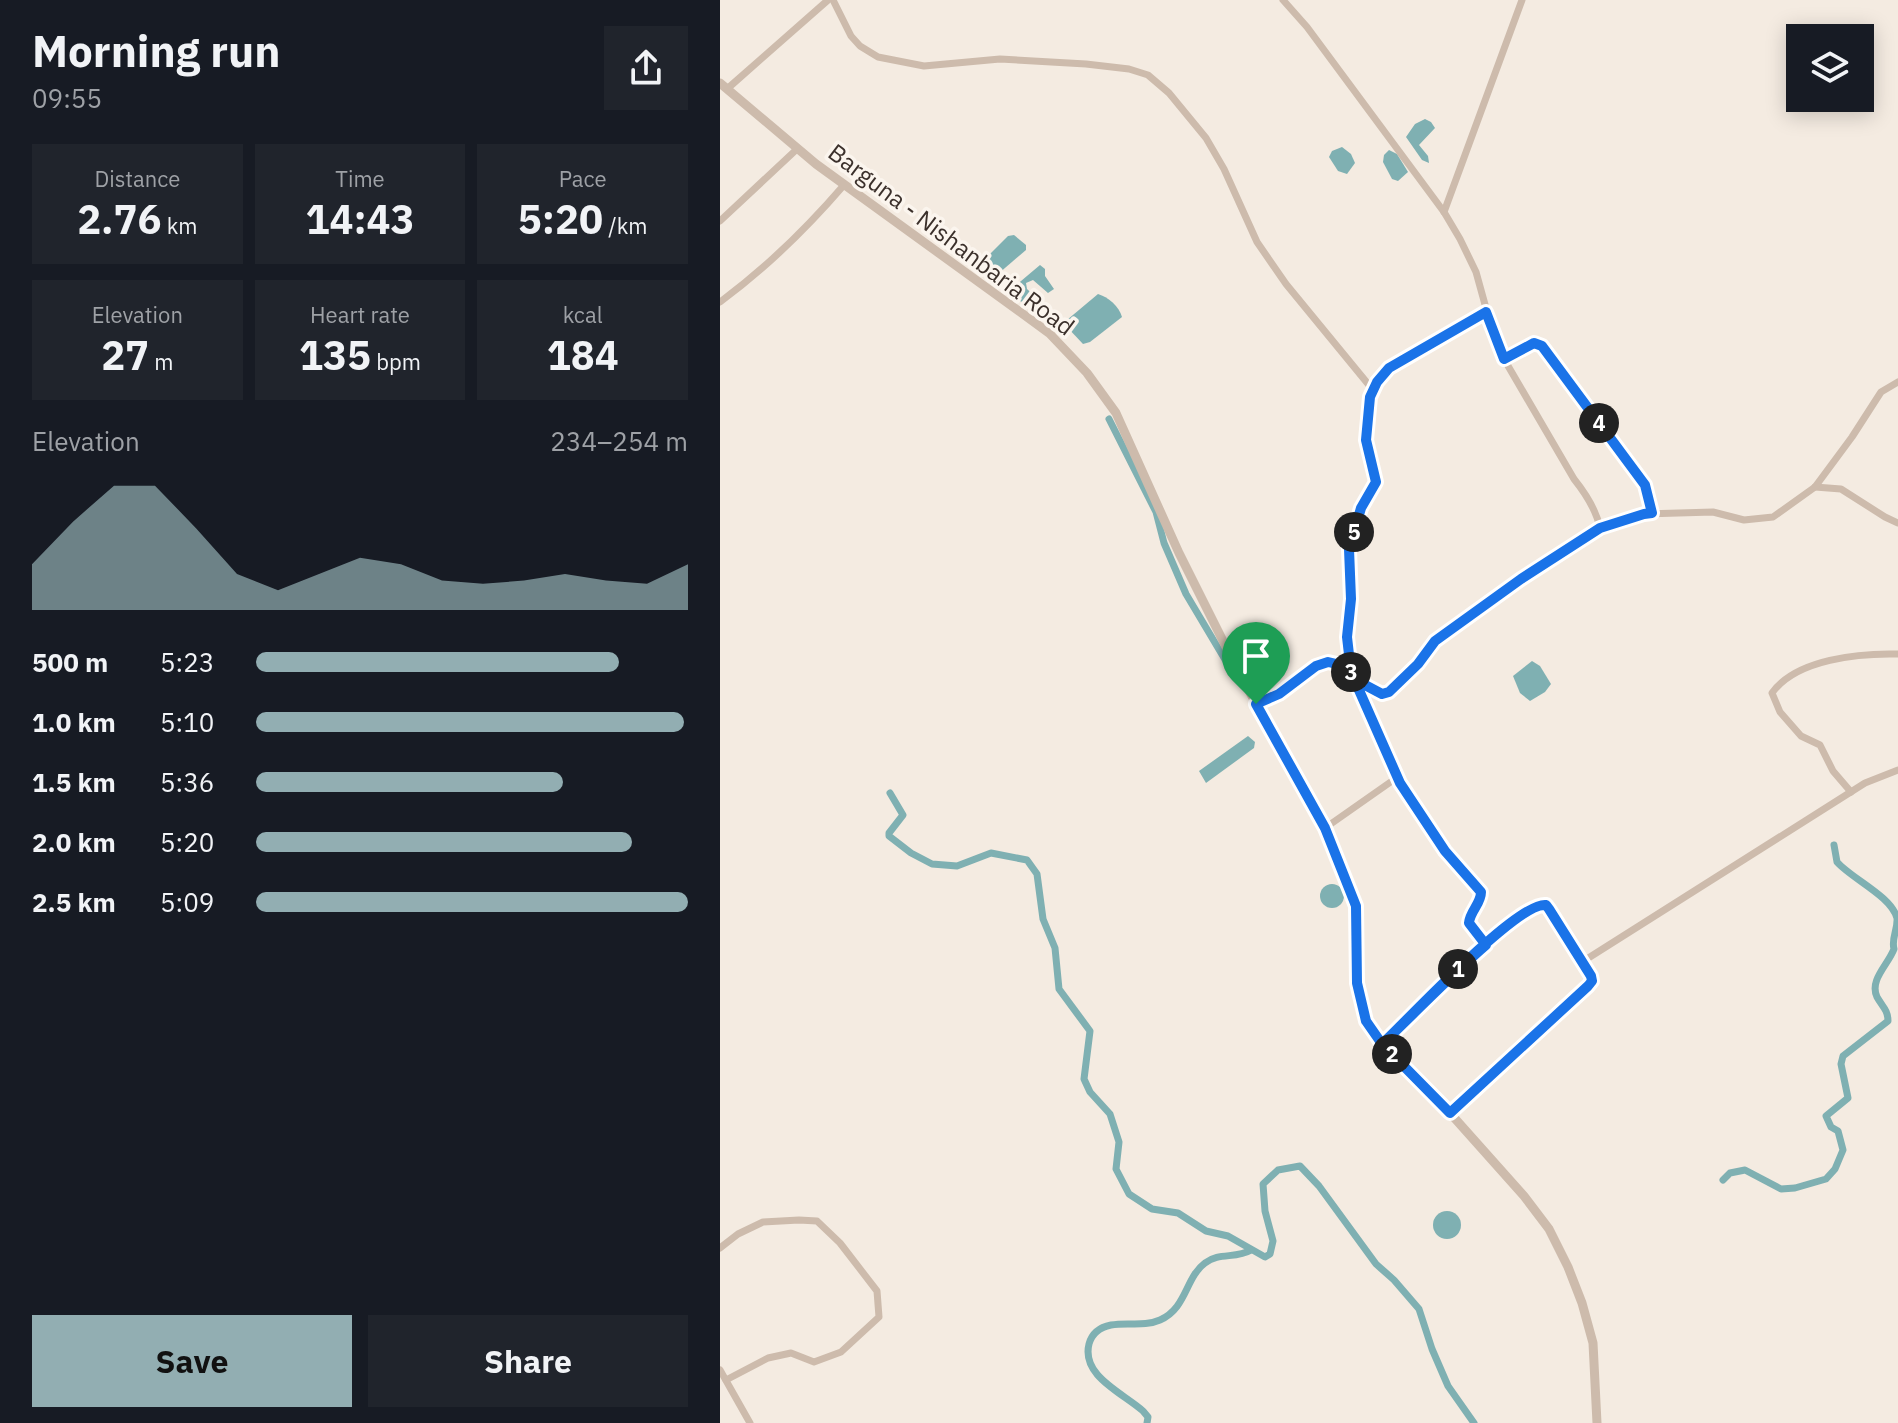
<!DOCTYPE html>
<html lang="en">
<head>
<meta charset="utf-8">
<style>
	:root { --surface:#171b24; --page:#20242c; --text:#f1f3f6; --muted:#9ea1a6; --accent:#92aeb2 }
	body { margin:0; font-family:"IBM Plex Sans",sans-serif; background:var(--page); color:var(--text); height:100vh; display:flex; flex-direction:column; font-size:30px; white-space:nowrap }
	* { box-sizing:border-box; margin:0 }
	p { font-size:26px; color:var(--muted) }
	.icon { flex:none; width:44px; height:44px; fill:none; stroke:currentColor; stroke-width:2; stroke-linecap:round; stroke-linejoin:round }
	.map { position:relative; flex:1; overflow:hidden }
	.details { display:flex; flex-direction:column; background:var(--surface); width:720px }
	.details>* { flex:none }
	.buttons { position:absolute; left:1066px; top:24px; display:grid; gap:16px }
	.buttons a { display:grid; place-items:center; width:88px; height:88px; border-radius:0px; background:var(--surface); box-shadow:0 4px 20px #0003; font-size:40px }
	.pin { position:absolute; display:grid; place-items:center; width:68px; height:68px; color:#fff; margin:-82px -34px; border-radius:50% 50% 50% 0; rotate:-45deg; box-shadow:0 0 8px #0007 }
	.pin .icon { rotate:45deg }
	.km { position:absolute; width:40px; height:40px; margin:-20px; border-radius:50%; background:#222; color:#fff; font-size:22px; line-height:40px; text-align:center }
	.round { display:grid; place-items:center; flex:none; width:84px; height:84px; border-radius:0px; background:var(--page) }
	.head { display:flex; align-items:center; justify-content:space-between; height:136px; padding:0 32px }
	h1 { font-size:44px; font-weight:700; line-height:60px }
	.stats { display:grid; grid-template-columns:repeat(3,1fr); gap:12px; height:136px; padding:8px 32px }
	.stats div { display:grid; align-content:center; border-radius:0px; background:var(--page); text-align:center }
	.stats b { font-size:40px; font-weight:700 }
	.stats small { font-size:22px; font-weight:400 }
	.stats p { font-size:22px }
	.chart { height:224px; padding:16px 32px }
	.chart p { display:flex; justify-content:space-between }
	.chart svg { width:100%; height:144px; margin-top:8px; fill:var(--accent); opacity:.7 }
	.action { display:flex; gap:16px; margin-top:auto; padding:16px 32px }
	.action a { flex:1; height:92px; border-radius:0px; background:var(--accent); color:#111; font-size:32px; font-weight:700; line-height:92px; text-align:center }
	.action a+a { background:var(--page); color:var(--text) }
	ul { padding:0 32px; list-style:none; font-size:26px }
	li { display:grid; grid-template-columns:128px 96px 1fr; align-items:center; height:60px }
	li i { height:20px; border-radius:10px; background:var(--accent) }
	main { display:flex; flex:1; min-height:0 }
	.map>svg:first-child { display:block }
</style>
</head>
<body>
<main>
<section class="details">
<div class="head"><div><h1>Morning run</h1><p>09:55</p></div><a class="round"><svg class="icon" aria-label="share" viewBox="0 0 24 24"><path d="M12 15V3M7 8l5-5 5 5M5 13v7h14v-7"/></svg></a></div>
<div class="stats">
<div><p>Distance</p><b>2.76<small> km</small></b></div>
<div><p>Time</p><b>14:43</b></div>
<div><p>Pace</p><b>5:20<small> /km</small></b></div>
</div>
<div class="stats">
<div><p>Elevation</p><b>27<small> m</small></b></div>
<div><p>Heart rate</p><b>135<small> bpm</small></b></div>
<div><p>kcal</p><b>184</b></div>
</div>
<div class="chart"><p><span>Elevation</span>234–254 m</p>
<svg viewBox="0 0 160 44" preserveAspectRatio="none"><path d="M0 44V30L10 17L20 6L30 6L40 19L50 33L60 38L70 33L80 28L90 30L100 35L110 36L120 35L130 33L140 35L150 36L160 30V44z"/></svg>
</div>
<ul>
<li><b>500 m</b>5:23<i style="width:84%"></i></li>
<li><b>1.0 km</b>5:10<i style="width:99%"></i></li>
<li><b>1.5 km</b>5:36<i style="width:71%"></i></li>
<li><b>2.0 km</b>5:20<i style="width:87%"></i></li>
<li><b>2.5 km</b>5:09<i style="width:100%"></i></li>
</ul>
<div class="action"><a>Save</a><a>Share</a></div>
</section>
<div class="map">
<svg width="1178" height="1423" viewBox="0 0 1178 1423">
	<rect width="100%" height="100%" fill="#f4ebe1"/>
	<g fill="#7fb0b2">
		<path d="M705 119 711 122 715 128 699 145 708 156 709 163 702 160 686 137 695 124Z"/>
		<path d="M622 147 631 154 635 163 627 174 618 171 609 157 612 151Z"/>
		<path d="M669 150 677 154 688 172 678 181 672 179 663 162 664 155Z"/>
		<path d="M294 235 306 245V250L278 274 268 275 262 269 263 261 288 236Z"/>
		<path d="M320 265 325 269V276L334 289 328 293 313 280 306 283 307 289 320 301 318 304 314 306 291 298 294 287Z"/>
		<path d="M378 294C388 297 399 306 402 317L370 342 363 344 347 327V320Z"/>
		<path d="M812 661 820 666 831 684 825 692 810 701 800 693 793 676Z"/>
		<path d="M528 736 535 742 534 748 486 783 479 771Z"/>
		<circle cx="612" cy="896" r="12"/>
		<circle cx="727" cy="1225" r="14"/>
	</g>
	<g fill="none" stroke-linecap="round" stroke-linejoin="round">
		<g stroke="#7fb0b2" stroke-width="7">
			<path d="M389 419 436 512 444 543 466 594 516 678"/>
			<path d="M170 793 183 815 169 833V836L191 853 212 864 237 866 271 853 307 860 317 874 323 919 335 948 339 989 370 1031 364 1079 370 1092 390 1114 399 1142 396 1169 409 1194 432 1209 458 1213 486 1231 508 1236 545 1257 550 1254 553 1241 545 1211 543 1184 558 1170 580 1166 599 1186 656 1264 674 1280 699 1309 712 1349 728 1386 754 1423"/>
			<path d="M1003 1180 1010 1173 1025 1170 1061 1189 1075 1188 1106 1179 1115 1169 1123 1150 1118 1131 1111 1127 1106 1116 1128 1098 1121 1064 1123 1056 1168 1021C1168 1010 1162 1006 1157 997 1149 980 1168 965 1174 949 1171 938 1178 930 1177 918 1171 896 1132 879 1117 862L1114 845"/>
			<path d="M427 1423 428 1417 423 1411C403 1393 361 1376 369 1344 372 1333 381 1327 391 1325 408 1322 424 1327 440 1320 467 1308 465 1278 485 1263 499 1252 516 1259 531 1250"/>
		</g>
		<g stroke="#cdbbac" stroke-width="7">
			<path d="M113 0 131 36 140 46 158 57 204 66 280 59 366 64 409 69 428 75 449 93 486 138 504 169 537 242 566 284 653 390"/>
			<path d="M7 89 108 0"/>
			<path d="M724 212 802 0"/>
			<path d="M0 221 77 149"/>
			<path d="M0 302C46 268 87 228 124 185"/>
			<path d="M784 359 814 343 822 346 925 485 932 513"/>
			<path d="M1095 487 1121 489 1165 517 1178 523"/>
			<path d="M880 528 924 514 993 512 1024 520 1053 517 1095 487 1132 437 1161 392 1178 382"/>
			<path d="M536 704 559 694 596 666 608 662 621 665 645 685 662 694 669 692 715 641 757 608 880 528C876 509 866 494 854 479L784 359 774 337 756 272 740 239 724 212 587 27 563 0"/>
			<path d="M680 783 631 672 627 637 631 599 629 549 641 508 656 482C655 467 647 453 646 438 645 414 650 384 669 368L766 312"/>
			<path d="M1131 792 1113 771 1100 745 1081 736 1060 712 1052 693C1076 659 1140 653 1178 654"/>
			<path d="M605 828 672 781 680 783 725 851 761 892C761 904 750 911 749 923L766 945"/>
			<path d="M862 962 1145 783 1178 770"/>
			<path d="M662 1044C688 1019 797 902 826 905L872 981 730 1113"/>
			<path d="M0 1248 18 1234 43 1222 79 1220 97 1221 120 1243 157 1291 159 1317 121 1352 94 1362 71 1353 48 1358 6 1380"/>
			<path d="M0 1370 30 1423"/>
		</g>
		<path stroke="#cdbbac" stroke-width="9" d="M0 83 96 164 329 333 367 373 396 413 459 553 517 669 605 828 636 906 637 983 646 1021 662 1044 730 1113 804 1196 829 1229 848 1267 862 1303 873 1343 877 1423"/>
	</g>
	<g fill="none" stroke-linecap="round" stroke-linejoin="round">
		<g stroke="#fff" stroke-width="16">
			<path id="route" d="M536 704 605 828 636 906 637 983 646 1021 662 1044C688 1020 798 901 826 905L829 909 871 976 872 981 868 986 730 1113 662 1044C697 1011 730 976 766 945L749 923C750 911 761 904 761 892L725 851 680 783 631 672 645 685 662 694 669 692 698 664 715 641 801 579 880 528 924 514 932 513 925 485 822 346 814 343 784 359 766 312 669 368 657 382 650 397 646 440 656 482 641 508 629 549 631 599 627 637 631 672 625 671 621 665 608 662 596 666 559 694 536 704"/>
		</g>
		<use href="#route" stroke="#1a73e8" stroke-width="10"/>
	</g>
	<g text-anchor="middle" stroke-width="7" stroke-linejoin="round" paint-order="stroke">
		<g font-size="24" fill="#3b302b" stroke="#fbf5ee">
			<text transform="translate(231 240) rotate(37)" y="8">Barguna - Nishanbaria Road</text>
		</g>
	</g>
</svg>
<div class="buttons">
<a><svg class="icon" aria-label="layers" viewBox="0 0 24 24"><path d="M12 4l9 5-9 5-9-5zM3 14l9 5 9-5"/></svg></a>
</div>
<div class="pin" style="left:536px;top:704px;background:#1e9e55"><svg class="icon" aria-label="arrive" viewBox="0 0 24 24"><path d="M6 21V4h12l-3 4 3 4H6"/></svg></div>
<b class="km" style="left:738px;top:969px">1</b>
<b class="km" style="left:672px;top:1054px">2</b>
<b class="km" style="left:631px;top:672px">3</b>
<b class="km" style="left:879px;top:423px">4</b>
<b class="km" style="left:634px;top:532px">5</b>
</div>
</main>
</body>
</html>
